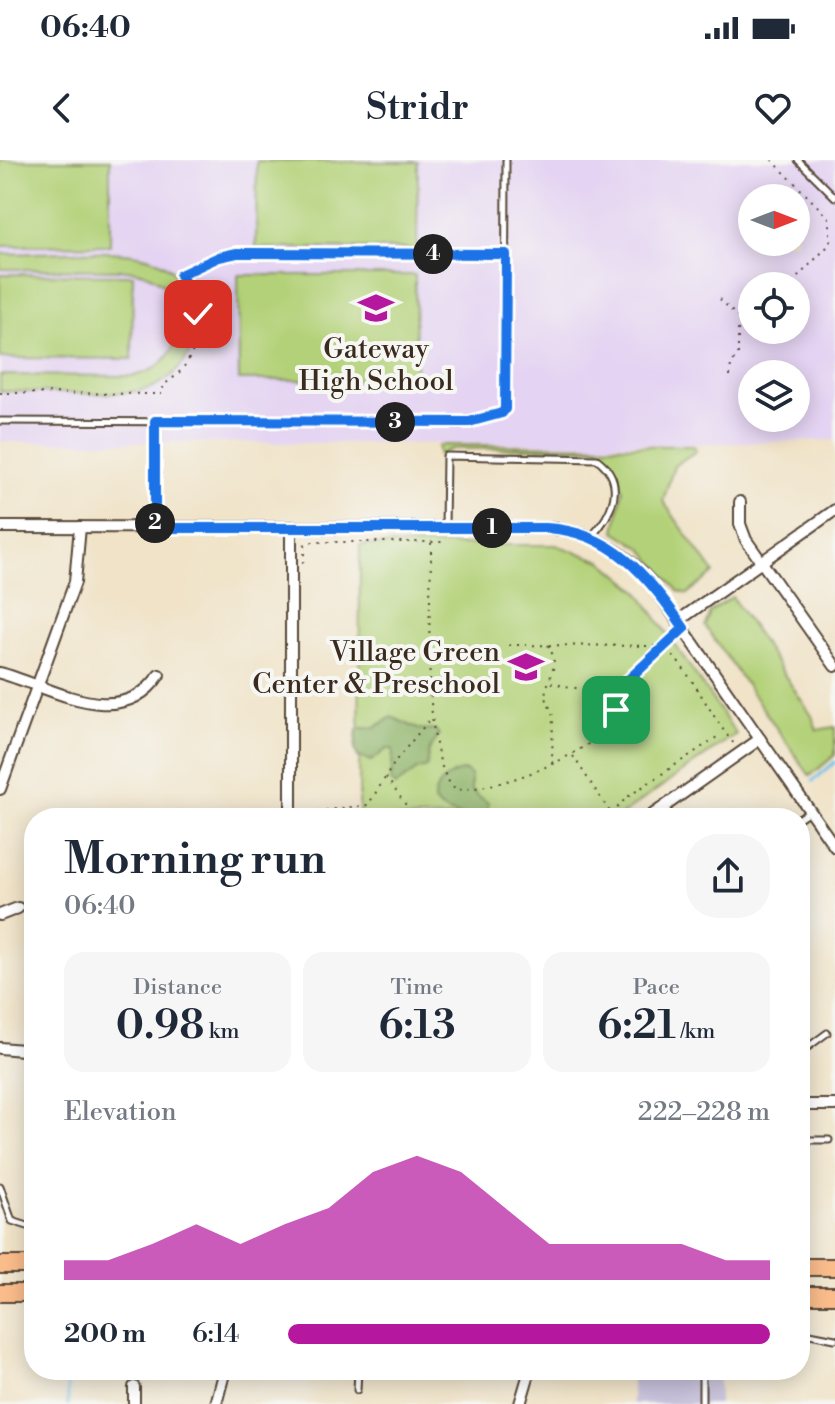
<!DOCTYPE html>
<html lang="en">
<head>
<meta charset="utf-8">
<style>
	:root { --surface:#fff; --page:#f6f6f7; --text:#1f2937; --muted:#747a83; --accent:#b5179e }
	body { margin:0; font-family:"Libre Bodoni",serif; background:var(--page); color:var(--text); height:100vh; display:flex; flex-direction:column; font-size:30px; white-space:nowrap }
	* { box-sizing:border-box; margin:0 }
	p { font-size:26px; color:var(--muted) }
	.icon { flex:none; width:44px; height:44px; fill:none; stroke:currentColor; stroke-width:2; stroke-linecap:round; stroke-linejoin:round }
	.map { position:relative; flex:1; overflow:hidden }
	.details { position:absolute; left:24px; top:648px; width:786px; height:572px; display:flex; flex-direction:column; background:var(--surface); border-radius:32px; box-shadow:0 4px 20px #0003 }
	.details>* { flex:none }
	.needle { width:52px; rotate:90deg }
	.buttons { position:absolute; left:738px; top:24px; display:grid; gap:16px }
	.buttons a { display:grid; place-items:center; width:72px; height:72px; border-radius:50%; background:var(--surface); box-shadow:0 4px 20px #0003; font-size:40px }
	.pin { position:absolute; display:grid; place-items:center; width:68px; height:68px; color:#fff; margin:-34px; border-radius:16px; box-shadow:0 4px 12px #0006 }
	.km { position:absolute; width:40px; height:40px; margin:-20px; border-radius:50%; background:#222; color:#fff; font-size:22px; line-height:40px; text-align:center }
	.round { display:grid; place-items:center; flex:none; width:84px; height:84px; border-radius:32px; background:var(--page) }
	.overview { display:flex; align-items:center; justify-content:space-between; height:136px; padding:0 40px }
	h1 { font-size:44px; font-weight:600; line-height:60px }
	.figures { display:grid; grid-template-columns:repeat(3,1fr); gap:12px; height:136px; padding:8px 40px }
	.figures div { display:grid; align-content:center; border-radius:20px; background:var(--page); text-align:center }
	.figures b { font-size:40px; font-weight:600 }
	.figures small { font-size:22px; font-weight:400 }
	.figures p { font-size:22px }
	.chart { height:224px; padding:16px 40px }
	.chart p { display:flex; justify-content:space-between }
	.chart svg { width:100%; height:144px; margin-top:8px; fill:var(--accent); opacity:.7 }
	ul { padding:0 40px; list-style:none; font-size:26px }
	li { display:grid; grid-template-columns:128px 96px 1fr; align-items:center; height:60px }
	li i { height:20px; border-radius:10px; background:var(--accent) }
	.status { display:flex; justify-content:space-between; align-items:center; height:56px; padding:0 40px; background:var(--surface); direction:ltr }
	.status svg { height:22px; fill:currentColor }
	header { display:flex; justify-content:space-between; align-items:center; height:104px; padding:0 40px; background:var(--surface); font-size:36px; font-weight:600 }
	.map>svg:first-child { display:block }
</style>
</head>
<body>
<div class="status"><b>06:40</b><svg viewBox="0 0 49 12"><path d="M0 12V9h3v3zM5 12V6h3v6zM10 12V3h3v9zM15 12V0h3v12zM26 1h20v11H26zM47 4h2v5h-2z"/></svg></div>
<header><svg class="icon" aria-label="back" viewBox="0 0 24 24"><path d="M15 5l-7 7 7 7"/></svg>Stridr<svg class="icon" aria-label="heart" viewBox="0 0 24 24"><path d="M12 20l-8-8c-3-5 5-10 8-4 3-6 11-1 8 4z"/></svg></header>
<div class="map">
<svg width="835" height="1244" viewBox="0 0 835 1244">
	<rect width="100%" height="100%" fill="#f6f6f2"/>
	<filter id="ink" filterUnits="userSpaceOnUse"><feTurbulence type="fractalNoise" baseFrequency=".0125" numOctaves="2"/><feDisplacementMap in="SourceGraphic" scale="16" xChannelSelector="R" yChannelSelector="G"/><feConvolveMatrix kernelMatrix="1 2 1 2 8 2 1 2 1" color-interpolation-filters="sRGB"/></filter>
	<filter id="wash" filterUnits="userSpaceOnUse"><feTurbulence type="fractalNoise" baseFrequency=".006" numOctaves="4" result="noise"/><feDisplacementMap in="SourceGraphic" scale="32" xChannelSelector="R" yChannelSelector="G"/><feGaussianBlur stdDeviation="1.8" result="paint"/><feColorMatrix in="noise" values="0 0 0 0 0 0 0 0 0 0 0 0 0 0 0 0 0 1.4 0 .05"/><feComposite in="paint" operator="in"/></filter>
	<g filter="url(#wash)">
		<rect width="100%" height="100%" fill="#f0e3c8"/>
		<path fill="#e4d3f2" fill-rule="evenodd" d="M0 0H835V280L689 284 0 282ZM752 38H796V82H752ZM752 126H796V170H752ZM752 214H796V258H752Z"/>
		<rect fill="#c6c0da" x="632" y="1210" width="87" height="34"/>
		<g fill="#b3d178" stroke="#777e4b" stroke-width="2">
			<path d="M0 0H110V85L0 86Z"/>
			<path d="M257 1 418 2 417 89 256 88Z"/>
			<path d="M0 94C37 94 114 87 147 97 181 107 202 143 195 178 189 202 170 222 147 229 113 238 38 231 0 231V215L130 216C197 208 194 115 128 110L0 109Z"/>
			<path d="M0 114 133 115 132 199 0 198Z"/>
			<path d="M238 115H415L416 220H239Z"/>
			<path d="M438 285 694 286 696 291 674 306 663 341 714 413 687 434 678 431 643 389 615 371 623 330 619 318 599 288 452 289 438 295Z"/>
			<path d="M360 385H556L602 401 638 431 736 574 617 658H359Z"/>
			<path d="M732 437 812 556 817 570 835 567V595L810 616 705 466 710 452Z"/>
		</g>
		<g fill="#8eb368" stroke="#646e43" stroke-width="2">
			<path d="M392 557 418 569 436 570 439 575 429 591 427 607 417 610 395 626 391 622 393 589H387L371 601 358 597 355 590 357 569 376 567Z"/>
			<path d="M466 611 471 616V630L488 643V652L482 658C466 658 444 654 434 642 433 625 450 611 466 611Z"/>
		</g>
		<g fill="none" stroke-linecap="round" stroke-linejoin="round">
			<g stroke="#6fc2eb" stroke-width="3">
				<path d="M813 621 835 602"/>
				<path d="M67 1210 68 1244"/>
			</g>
		</g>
	</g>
	<g filter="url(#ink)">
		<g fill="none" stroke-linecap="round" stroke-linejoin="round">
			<g stroke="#564638" stroke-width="9">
				<g id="lane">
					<path d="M798 0 835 37"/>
					<path d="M0 261 453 263C472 262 490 262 505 249L506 0"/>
					<path d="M155 367V261"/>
					<path d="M445 368 446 296 597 299C628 322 612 355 591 377"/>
					<path d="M664 646 673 658"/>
					<path d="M799 658 809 651"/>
					<path d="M800 893 827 873"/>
					<path d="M800 980H829"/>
					<path d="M0 1026 12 1061 34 1068"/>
					<path d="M800 1172 835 1179"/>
					<path d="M357 1230 358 1210"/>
					<path d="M702 1244V1210"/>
				</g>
			</g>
			<g stroke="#564638" stroke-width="14">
				<g id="street">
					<path d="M740 342V364L746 380 835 506"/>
					<path d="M0 367 546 368C586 369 625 391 650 421L835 687"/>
					<path d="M678 461 835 350"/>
					<path d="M0 513C50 526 120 573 159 515"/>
					<path d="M0 629 75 422 80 367"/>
					<path d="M291 658V367"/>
					<path d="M648 658 760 579"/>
					<path d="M0 755 18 748"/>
					<path d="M0 888 34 891"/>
					<path d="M800 945H835"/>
					<path d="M134 1227V1244"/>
					<path d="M216 1244 225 1210"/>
					<path d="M520 1244 530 1210"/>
				</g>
			</g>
			<g stroke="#564638" stroke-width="20">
				<g id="primary">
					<path d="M0 1105H34"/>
					<path d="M800 1107H835"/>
					<path d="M0 1133H34"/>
					<path d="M800 1135H835"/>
				</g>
			</g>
			<g stroke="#564638" stroke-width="2" stroke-dasharray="2 6" stroke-linecap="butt">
				<path d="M772 0 830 59V84L792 123 782 126"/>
				<path d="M755 120 759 126"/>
				<path d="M720 139 760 180"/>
				<path d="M730 216 731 203 738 196V170L752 156"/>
				<path d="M0 233 163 234V225C203 202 208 149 180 115L219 97 237 93 499 94"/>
				<path d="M431 383C432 434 418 598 456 630 509 627 573 600 612 566L621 527 674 475"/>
				<path d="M304 385 311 382H446"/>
				<path d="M303 403 305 385"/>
				<path d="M509 485 663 486C693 513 710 556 735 585"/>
				<path d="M548 485C561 507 548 516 545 535L553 556 552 604"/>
				<path d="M551 523 585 530 599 522 624 523"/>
				<path d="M573 596 614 658"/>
				<path d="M386 617 415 658"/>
				<path d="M302 653 368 645 397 599 430 559"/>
				<path d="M612 654 626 638 720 575"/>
				<path d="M392 1210V1216"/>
			</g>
			<use href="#lane" stroke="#fff" stroke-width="5"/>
			<use href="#street" stroke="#fff" stroke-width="10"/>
			<use href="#primary" stroke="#fabc8b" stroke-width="16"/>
		</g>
	</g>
	<g fill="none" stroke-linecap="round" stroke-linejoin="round" filter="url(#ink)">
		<g stroke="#fff" stroke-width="16">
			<path id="route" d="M198 154 193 135 180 115 219 97 237 93 506 94 505 249 502 253 469 262 155 261V368H546C612 371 650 418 684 468L625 523 616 550"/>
		</g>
		<use href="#route" stroke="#1a73e8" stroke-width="10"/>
	</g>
	<defs>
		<g id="school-bare" transform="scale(2.76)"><path d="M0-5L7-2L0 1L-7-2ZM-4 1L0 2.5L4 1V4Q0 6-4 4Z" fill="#b5179e" stroke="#f6f6f2" stroke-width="2.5" paint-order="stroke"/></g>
	</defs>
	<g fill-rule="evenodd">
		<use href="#school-bare" x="376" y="148"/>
		<use href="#school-bare" x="526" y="507"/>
	</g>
	<g text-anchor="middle" stroke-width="8" stroke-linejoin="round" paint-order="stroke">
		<g font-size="28" fill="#3b2a1e" stroke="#f6f6f2">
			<text x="376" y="198">Gateway<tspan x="376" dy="32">High School</tspan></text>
			<text x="500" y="501" text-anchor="end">Village Green<tspan x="500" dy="32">Center &amp; Preschool</tspan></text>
		</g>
	</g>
</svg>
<div class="buttons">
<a><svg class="needle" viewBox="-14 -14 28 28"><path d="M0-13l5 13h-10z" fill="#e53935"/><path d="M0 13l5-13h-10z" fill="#747a83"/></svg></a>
<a><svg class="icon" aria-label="locate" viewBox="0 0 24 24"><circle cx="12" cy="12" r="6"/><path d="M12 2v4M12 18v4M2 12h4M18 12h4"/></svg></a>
<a><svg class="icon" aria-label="layers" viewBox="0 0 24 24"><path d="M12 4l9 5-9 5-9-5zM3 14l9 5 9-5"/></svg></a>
</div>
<div class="pin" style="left:616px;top:550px;background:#1e9e55"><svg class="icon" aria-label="arrive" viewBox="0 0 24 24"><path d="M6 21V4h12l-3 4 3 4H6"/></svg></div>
<div class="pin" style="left:198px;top:154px;background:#d93025"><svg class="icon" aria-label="check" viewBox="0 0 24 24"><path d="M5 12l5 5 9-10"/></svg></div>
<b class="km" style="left:492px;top:368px">1</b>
<b class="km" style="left:155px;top:363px">2</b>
<b class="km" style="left:395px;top:262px">3</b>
<b class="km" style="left:433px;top:94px">4</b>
<section class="details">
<div class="overview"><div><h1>Morning run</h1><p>06:40</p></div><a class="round"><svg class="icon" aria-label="share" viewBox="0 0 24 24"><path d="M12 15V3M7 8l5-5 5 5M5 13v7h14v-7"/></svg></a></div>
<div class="figures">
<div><p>Distance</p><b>0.98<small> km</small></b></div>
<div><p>Time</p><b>6:13</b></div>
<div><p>Pace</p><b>6:21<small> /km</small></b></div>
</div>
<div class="chart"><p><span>Elevation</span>222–228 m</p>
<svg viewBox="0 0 160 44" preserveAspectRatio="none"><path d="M0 44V38L10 38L20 33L30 27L40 33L50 27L60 22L70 11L80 6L90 11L100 22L110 33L120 33L130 33L140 33L150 38L160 38V44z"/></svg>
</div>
<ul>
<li><b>200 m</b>6:14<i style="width:100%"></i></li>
</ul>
</section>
</div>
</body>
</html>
